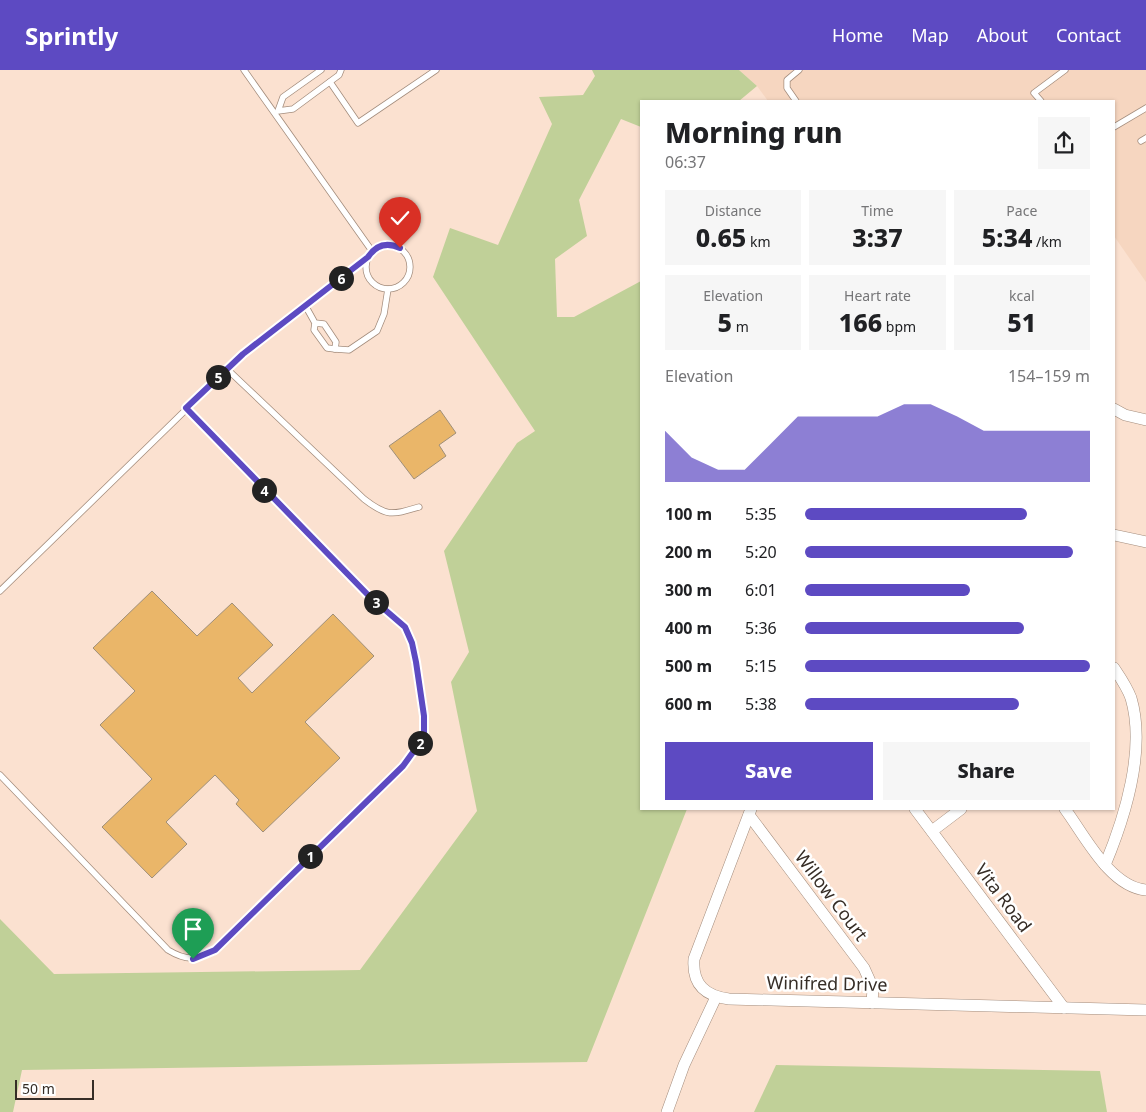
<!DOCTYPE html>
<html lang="en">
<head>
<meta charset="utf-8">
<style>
	:root { --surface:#fff; --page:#f6f6f6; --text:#202124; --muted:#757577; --accent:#5d4ac2 }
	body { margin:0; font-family:"Noto Sans",sans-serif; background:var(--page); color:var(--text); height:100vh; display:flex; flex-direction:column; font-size:19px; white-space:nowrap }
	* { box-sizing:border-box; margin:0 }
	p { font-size:16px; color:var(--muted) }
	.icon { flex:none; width:28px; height:28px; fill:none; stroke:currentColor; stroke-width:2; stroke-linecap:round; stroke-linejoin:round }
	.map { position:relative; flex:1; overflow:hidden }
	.side { position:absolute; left:640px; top:30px; width:475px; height:710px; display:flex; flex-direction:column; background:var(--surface); border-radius:0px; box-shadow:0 1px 4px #0004 }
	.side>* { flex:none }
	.scale { position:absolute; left:15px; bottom:12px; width:79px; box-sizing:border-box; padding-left:5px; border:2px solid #362d26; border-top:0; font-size:14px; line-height:18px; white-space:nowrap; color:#362d26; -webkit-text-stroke:4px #fff; paint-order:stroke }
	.pin { position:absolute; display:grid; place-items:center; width:42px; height:42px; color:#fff; margin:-51px -21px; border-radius:50% 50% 50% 0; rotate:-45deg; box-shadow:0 0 5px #0007 }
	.pin .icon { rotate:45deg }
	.km { position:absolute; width:25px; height:25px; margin:-12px; border-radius:50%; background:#222; color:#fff; font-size:14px; line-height:25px; text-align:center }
	.round { display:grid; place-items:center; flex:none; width:52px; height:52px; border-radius:0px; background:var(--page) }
	.overview { display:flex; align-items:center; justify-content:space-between; height:85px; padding:0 25px }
	h1 { font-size:28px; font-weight:800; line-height:38px }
	.figures { display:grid; grid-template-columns:repeat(3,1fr); gap:8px; height:85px; padding:5px 25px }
	.figures div { display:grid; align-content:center; border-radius:0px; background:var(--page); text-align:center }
	.figures b { font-size:25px; font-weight:800 }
	.figures small { font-size:14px; font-weight:400 }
	.figures p { font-size:14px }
	.chart { height:140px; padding:10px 25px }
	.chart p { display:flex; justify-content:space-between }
	.chart svg { width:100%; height:90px; margin-top:5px; fill:var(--accent); opacity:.7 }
	.action { display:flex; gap:10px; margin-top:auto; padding:10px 25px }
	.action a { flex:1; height:58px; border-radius:0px; background:var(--accent); color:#fff; font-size:20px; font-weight:800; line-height:58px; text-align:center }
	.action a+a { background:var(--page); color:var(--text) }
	ul { padding:0 25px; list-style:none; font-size:16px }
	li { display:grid; grid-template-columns:80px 60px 1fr; align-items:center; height:38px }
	li i { height:12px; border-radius:6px; background:var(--accent) }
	header { display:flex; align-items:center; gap:30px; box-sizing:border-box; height:70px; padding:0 25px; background:var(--accent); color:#fff }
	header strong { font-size:24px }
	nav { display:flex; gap:28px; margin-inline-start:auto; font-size:18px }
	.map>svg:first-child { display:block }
</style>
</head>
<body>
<header>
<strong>Sprintly</strong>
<nav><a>Home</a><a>Map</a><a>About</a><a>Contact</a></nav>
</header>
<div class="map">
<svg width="1146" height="1042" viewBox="0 0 1146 1042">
	<rect width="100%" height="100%" fill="#fbe1d0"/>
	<path fill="#f6d6c0" d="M739 0H1146V212L1114 166V31H768L757 16Z"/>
	<g fill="#c0d098">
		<path d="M592 0H739L757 16 739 31H641V57L621 49 579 130 587 166 555 189 557 247H574L641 211V739H687L587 992 22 1000 13 1042H0V849L54 904 360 900 477 741 451 612 469 582 444 481 517 373 535 361 433 207 450 158 498 175 552 54 539 27 583 25 595 6Z"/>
		<path d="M776 995 1100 1001 1107 1042H754Z"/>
	</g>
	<g fill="#eab669" stroke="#9f8f79">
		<path d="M440 340 456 363 439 375 446 386 414 409 389 376Z"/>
		<path d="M152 521 197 566 232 533 273 575 238 608 252 623 333 544 374 586 305 652 340 688 263 762 236 734 239 730 215 705 166 752 187 774 152 808 102 757 152 709 100 655 135 621 93 578Z"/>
	</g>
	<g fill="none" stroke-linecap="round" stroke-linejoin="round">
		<g stroke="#a48d7d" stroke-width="7">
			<g id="lane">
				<path d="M244 0 372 181"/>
				<path d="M321 0 283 27 278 41 293 39 339 5 341 0"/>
				<path d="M330 12 358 53 436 0"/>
				<path d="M796 31 787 18V10L799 0"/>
				<path d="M1041 31 1034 23 1065 0"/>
				<path d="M1114 57 1146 38"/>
				<path d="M1141 71 1146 68"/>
				<circle cx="388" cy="197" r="22"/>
				<path d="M305 235 315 253 314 260 327 278 335 279 336 272 324 254 315 253"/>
				<path d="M335 279 349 280 377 261 384 244 388 219"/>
				<path d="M227 299 364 429C387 447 392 445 419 437"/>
				<path d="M0 521 243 284 367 187"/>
				<path d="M0 705 168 880C186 891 196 890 215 881L403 696 424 667V646L415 592 412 573 405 557 369 526 186 339"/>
			</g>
		</g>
		<g stroke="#a48d7d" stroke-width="12">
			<g id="street">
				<path d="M1114 339 1125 345 1146 350"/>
				<path d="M1114 465 1146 472"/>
				<path d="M751 739 694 889C692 915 706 926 729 929L1146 940"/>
				<path d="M915 739 1064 938"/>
				<path d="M1065 739C1085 766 1110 817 1146 820"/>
				<path d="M749 745 864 898 873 918 872 933"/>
				<path d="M932 761 961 739"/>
				<path d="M1105 795C1125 747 1146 679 1131 628 1127 617 1120 607 1114 598"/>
				<path d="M667 1042 684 995 716 927"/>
			</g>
		</g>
		<use href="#lane" stroke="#fff" stroke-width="5.5"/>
		<use href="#street" stroke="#fff" stroke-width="11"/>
	</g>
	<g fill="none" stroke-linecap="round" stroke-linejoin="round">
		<g stroke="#fff" stroke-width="10">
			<path id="route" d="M193 889 215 880 403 696 424 667V646L416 592 412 573 405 557 369 526 186 338 243 284 368 187C376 175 387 172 400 178"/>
		</g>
		<use href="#route" stroke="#5d4ac2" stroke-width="6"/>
	</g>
	<g text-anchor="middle" stroke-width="5" stroke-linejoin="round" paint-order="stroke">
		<g font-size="18" fill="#362d26" stroke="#fff">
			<text transform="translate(831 826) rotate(53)" y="6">Willow Court</text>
			<text transform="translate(1003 828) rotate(53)" y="6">Vita Road</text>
			<text transform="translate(827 914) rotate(1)" y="6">Winifred Drive</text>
		</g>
	</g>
</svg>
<div class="scale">50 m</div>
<div class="pin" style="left:193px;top:889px;background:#1e9e55"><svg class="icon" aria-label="arrive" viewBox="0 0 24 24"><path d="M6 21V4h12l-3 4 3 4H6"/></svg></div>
<div class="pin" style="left:400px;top:178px;background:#d93025"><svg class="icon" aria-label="check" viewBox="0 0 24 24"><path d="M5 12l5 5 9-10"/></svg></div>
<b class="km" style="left:310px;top:786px">1</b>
<b class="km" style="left:420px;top:673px">2</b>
<b class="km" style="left:376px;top:532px">3</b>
<b class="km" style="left:264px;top:420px">4</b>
<b class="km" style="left:218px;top:307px">5</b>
<b class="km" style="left:341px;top:208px">6</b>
<section class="side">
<div class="overview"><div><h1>Morning run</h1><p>06:37</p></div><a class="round"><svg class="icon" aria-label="share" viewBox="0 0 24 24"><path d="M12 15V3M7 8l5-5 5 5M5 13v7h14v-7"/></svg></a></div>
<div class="figures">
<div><p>Distance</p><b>0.65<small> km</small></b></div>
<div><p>Time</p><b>3:37</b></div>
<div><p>Pace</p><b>5:34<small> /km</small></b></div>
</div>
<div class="figures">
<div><p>Elevation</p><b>5<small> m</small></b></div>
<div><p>Heart rate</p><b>166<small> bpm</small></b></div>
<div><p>kcal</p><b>51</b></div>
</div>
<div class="chart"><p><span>Elevation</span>154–159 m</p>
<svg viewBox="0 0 160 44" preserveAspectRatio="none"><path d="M0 44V19L10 32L20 38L30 38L40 25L50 12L60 12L70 12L80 12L90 6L100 6L110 12L120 19L130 19L140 19L150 19L160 19V44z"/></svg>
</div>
<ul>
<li><b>100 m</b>5:35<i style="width:78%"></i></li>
<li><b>200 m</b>5:20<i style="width:94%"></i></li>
<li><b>300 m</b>6:01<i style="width:58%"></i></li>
<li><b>400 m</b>5:36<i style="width:77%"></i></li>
<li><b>500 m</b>5:15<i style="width:100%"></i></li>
<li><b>600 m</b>5:38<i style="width:75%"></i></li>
</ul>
<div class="action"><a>Save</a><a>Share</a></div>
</section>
</div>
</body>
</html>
